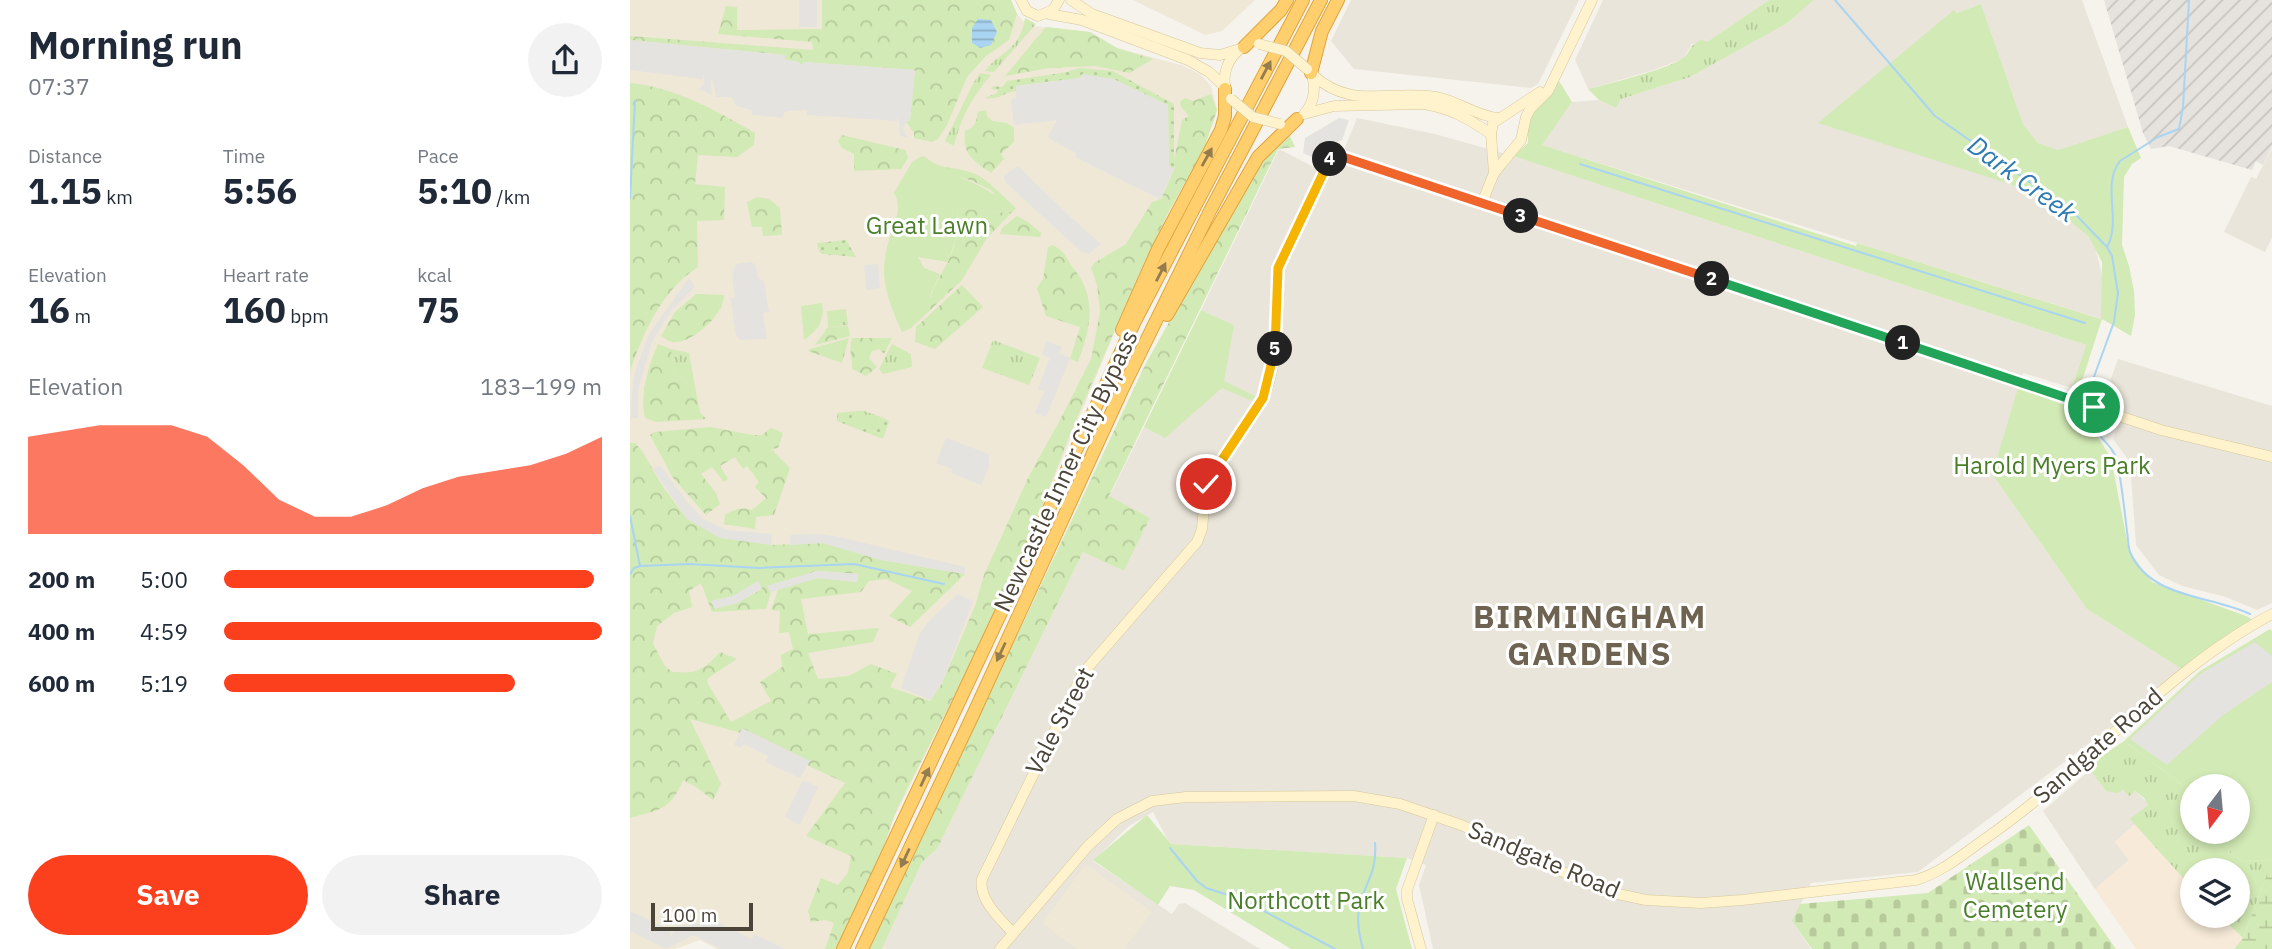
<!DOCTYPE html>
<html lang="en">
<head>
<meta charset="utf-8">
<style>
	:root { --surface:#fff; --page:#f2f2f3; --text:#1f2937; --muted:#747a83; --accent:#fc3f1d }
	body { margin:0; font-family:"IBM Plex Sans",sans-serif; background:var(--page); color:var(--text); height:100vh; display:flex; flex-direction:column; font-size:26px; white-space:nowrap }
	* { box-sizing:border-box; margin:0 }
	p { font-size:23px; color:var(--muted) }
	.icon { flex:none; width:38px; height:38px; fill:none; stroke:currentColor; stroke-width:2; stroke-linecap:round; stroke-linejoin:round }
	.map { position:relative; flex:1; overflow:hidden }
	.panel { display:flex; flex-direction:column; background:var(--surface); width:630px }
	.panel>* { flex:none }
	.needle { width:46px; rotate:196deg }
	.controls { position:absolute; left:1550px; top:774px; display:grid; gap:14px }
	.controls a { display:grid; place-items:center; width:70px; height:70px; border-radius:50%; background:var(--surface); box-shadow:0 4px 10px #0003; font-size:35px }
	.scale { position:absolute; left:21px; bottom:18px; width:102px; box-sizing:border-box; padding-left:7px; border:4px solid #4b4439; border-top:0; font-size:19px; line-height:24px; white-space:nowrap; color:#4b4439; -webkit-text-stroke:5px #fff; paint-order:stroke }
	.pin { position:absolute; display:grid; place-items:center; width:60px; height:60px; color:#fff; margin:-30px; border:4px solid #fff; border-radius:50%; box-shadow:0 2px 7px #0007 }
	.km { position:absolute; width:35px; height:35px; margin:-18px; border-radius:50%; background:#222; color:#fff; font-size:19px; line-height:35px; text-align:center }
	.round { display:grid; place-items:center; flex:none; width:74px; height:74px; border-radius:37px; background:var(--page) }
	.overview { display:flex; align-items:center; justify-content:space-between; height:119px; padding:0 28px }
	h1 { font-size:38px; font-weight:700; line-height:52px }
	.stats { display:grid; grid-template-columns:repeat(3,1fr); gap:10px; height:119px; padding:7px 28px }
	.stats div { display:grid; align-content:center }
	.stats b { font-size:35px; font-weight:700 }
	.stats small { font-size:19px; font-weight:400 }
	.stats p { font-size:19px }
	.chart { height:196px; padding:14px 28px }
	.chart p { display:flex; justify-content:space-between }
	.chart svg { width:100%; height:126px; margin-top:7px; fill:var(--accent); opacity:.7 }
	.action { display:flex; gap:14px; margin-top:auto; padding:14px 28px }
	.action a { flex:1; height:80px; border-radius:42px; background:var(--accent); color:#fff; font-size:28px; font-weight:700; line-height:80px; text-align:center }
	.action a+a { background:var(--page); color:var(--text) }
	ul { padding:0 28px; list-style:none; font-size:23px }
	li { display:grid; grid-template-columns:112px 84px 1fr; align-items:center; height:52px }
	li i { height:18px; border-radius:9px; background:var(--accent) }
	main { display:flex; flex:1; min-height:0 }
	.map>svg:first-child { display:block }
</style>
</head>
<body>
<main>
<section class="panel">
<div class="overview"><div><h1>Morning run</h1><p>07:37</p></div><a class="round"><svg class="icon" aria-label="share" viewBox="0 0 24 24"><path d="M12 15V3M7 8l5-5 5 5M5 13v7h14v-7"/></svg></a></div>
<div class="stats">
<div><p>Distance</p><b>1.15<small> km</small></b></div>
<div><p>Time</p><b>5:56</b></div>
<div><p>Pace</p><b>5:10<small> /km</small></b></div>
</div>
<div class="stats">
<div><p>Elevation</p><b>16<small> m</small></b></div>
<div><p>Heart rate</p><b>160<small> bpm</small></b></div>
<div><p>kcal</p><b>75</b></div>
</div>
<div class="chart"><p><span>Elevation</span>183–199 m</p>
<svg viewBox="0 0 160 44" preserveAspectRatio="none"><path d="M0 44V10L10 8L20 6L30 6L40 6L50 10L60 20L70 32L80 38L90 38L100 34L110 28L120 24L130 22L140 20L150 16L160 10V44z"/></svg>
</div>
<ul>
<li><b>200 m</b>5:00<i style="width:98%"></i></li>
<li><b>400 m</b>4:59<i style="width:100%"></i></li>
<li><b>600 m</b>5:19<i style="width:77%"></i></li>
</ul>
<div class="action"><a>Save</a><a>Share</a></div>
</section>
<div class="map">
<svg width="1642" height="949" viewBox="0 0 1642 949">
	<defs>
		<pattern id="industrial-furrows" width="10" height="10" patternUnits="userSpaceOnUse" patternTransform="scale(1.75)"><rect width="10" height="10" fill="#e6e2dd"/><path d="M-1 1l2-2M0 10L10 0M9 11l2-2" fill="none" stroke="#c7c3be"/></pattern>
		<pattern id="grass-tufts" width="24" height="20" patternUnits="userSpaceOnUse" patternTransform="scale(1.75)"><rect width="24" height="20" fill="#d2eab5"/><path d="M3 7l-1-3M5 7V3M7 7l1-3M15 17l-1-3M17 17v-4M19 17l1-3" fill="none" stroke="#b6ca9c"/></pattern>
		<pattern id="forest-crowns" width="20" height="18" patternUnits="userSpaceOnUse" patternTransform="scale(1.75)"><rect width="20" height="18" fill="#d2eab5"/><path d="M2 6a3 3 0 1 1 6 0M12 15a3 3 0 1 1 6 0" fill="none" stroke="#b6ca9c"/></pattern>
		<pattern id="wetland-marsh" width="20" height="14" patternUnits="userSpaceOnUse" patternTransform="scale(1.75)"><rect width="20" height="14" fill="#d2eab5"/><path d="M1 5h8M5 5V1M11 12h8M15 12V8" fill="none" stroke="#b6ca9c"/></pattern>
		<pattern id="cemetery-stones" width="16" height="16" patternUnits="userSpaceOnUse" patternTransform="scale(1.75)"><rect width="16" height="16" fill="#d2eab5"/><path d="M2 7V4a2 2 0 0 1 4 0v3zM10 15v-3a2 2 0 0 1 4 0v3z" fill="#b6ca9c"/></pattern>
		<pattern id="garden-dots" width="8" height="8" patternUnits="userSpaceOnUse" patternTransform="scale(1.75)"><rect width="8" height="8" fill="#d2eab5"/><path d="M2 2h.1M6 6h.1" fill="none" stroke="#b6ca9c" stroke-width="1.8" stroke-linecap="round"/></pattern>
		<pattern id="water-rules" width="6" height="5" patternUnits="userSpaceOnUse" patternTransform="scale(1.75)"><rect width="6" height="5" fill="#a9d4f2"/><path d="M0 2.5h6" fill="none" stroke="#8caec5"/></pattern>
	</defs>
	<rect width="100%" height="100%" fill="#f6f3ec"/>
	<g fill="#eae5da">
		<path d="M721 0H949L908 84 901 88 724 69 701 41Z"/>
		<path d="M973 0H1139L1077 42 1062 44 1053 59 1021 71 958 89 945 60Z"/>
		<path d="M1184 0H1452L1498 127 1428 150 1408 143 1393 124 1351 4 1327 13 1325 10 1380 184 1416 201 1443 222 1458 236 1466 251 1472 275V319L911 145 942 102 969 100 986 108 991 99 1060 77 1156 24Z"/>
		<path d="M727 118 805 134 883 156 1456 345 1442 388 1393 373 1362 474 1457 609 1555 671 1288 872 1181 883 1162 921 1181 949H803L789 885 796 865 777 858 540 844 523 812 499 826 463 861 542 914 549 904 555 903 630 949H252L292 862 307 849 453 552 494 571 520 518 479 497 514 427 535 437 604 325 571 310 649 149 703 177Z"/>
		<path d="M1642 148V238L1635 252 1594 232 1621 177 1626 179Z"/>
		<path d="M1488 359 1642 406V603L1627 610 1596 597 1552 586 1529 575 1506 545 1500 462 1483 439 1494 408 1473 401Z"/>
		<path d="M1460 770 1476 791H1505L1519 804 1501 819 1505 824 1485 842 1499 860 1465 889 1413 811Z"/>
	</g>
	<path fill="#f7ead8" d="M1505 824 1563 889V915H1589L1613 938 1604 949H1506L1465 889 1499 860 1485 842Z"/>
	<path fill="url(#industrial-furrows)" d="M1474 0H1642V146L1633 165 1626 161 1622 170 1539 146 1521 149 1513 133Z"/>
	<g fill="#efe8d6">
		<path d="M0 0H381L387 14 394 22 404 26 460 32 487 48 551 65 570 74 581 86 587 109 584 122 511 268 403 530 364 616 199 949H87L70 940 45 949H0Z"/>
		<path d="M503 0H625L592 31 575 35Z"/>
		<path d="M456 864 522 912 494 949H447L412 923Z"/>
	</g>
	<g fill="url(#grass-tufts)">
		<path d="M1139 0H1184L1156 24 1060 77 991 99 986 108 969 100 958 89C977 84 1040 69 1053 58 1062 51 1058 45 1072 40L1077 42Z"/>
		<path d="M395 18 406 24 364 72 355 71C368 52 390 52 395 18Z"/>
		<path d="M350 73 361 75C341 99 332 115 324 146L315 141 344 82Z"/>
		<path d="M216 309 218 325 198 327 197 311Z"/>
		<path d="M363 340 410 358 399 385 352 368Z"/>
		<path d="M262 344 281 354 282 367 253 374 249 369Z"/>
		<path d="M41 349 59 353 65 387 44 374Z"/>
		<path d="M226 411H234L251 417 245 432 224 424 223 420Z"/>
		<path d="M1494 741 1563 793V831H1580L1611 861 1642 860V874H1637L1613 938 1589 915H1608V870H1563V889L1500 819 1518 805 1514 798 1505 791 1499 796 1493 790 1488 793 1476 791 1460 770V764Z"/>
	</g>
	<g fill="url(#forest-crowns)" fill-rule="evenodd">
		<path d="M192 0H381L387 14 379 40 356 56 337 77 317 125 308 139 302 142 284 138V133L276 122 280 120 285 70 174 62 171 66 169 62 155 60V55L0 40V36L183 50 182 42 88 34 96 6 107 7V30L192 29Z"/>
		<path d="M416 27 460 32 487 48 523 59 499 73 466 66 419 68 375 76Z"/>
		<path d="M0 83C45 87 87 111 125 133L124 145 107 157 68 155 65 184 95 187 94 220 67 221 68 267C32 290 14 331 0 371Z"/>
		<path d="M581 94 587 110 574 149 538 213 511 270 440 434 403 530 364 617 266 811 251 855 206 949H195L204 923 195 920 181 922 178 911 191 878 208 885 218 873 221 856 176 836 215 783 108 732 60 719 91 784 83 800 66 787 53 780C40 811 30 809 0 818V443H5L12 451 33 487 57 519 141 545 193 543 251 560 335 574 280 627 259 616 282 591 256 579 239 581 231 592 171 599 178 634 249 628 243 642 178 653 188 679 219 676 241 664 267 674 260 687 300 701 312 683 345 606 354 575 399 476 430 420 461 359 470 312 467 285 461 268 464 263 496 244 522 202 531 199 545 168 543 165 552 120 559 116 551 107 550 102 555 98 563 101ZM187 571 228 574 227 582 188 578 148 589 141 610 150 611 149 633 159 632 163 649 151 655 152 667 130 682 141 701 101 722 77 682 78 678 107 659 90 652C73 670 68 674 42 672L35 666 23 644 27 626 44 613 62 607 59 591 71 583 82 612 136 609 141 592 137 586ZM128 581 132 589 107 603 84 608 82 601 103 596Z"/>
		<path d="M356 110 357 116 362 121 377 123 384 128V142L371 154 374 159 361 173C343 161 332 154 335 131 346 127 346 122 348 112Z"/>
		<path d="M659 134 665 147 648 149 479 496 520 518 494 571 453 552 307 849 292 862 252 949H239L515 365 624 170Z"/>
		<path d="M212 135 275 150 278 158 271 169 224 171V154L212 148 208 141Z"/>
		<path d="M294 156C311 172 327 165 347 175 361 182 374 198 386 208L357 238 332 280 297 313C301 287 310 279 320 257 327 243 328 223 328 208L379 213 361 190 340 180 300 170 290 157Z"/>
		<path d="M127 197 139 199 150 208 152 235 133 236 132 227H122L117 202Z"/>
		<path d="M387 216 398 222 411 233 410 237 370 234 372 228Z"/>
		<path d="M423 245C437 253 435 258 444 269 468 298 460 330 448 362L440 359 450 327 416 316 407 288 413 279 418 247Z"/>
		<path d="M332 285 353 307 305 349 285 342 286 327Z"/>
		<path d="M66 294 94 295C95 314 61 345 42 342 38 341 35 338 31 336L45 312Z"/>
		<path d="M218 326 220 336 185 345 198 327Z"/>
		<path d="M219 338 212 363 178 351 180 349Z"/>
		<path d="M222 338H262L254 354 249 349 242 351 239 358 247 367 236 376 222 369C223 355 218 354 222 338Z"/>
		<path d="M28 344 41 349 44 374 65 387 70 412 76 419 26 422 15 418C10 393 18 367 28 344Z"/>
		<path d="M81 427 122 435H132L141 428 153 433 148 448 141 449 160 468 144 515 126 517 125 529 94 524 95 515C104 509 111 507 122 510L136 498 125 487 129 482 117 466 113 469 105 457 90 466 98 479 94 482 82 467 71 474 86 493 90 504 76 515 43 478 20 435 25 432Z"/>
	</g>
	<path fill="url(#wetland-marsh)" d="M1637 874H1642V949H1604L1613 938Z"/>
	<path fill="url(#cemetery-stones)" d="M1399 825 1486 949H1182L1162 921 1170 904 1298 893Z"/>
	<g fill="#d2eab5">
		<path d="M1351 4 1393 124 1408 143 1428 150 1498 127 1511 158 1502 164 1494 177 1492 245 1499 266 1504 291 1505 315 1501 336 1472 319 1449 390 1442 388 1456 345 883 156 898 143V121L902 111 929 81 942 102 912 145 1226 246 1227 243 1471 319 1472 262 1458 236 1416 201 1380 184 1188 123 1324 10 1327 13Z"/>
		<path d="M290 157 300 170C337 177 355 186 384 210L379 213 328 208 326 238 318 262 288 257 294 268 310 274 301 293 297 313 281 328 272 332C264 314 255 294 254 273 254 263 256 250 259 240 263 223 274 209 264 193L282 162Z"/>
		<path d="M192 303C195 321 188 330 174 340L171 306Z"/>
		<path d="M571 310 604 325 594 381 625 396 622 401 592 388 535 438 514 427Z"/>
		<path d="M1388 388 1458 412 1461 426 1481 458 1499 551 1522 582 1616 616 1627 622 1555 671 1457 609 1362 474Z"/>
		<path d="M1640 629 1642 631V860L1611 861 1580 831H1608V786H1563V793L1494 741 1570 671Z"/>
		<path d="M517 815 541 844 777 858 766 889 782 949H661L564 890 540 886 528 905 463 860Z"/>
	</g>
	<g fill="url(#garden-dots)">
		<path d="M449 68 483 71 544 104V169L539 166 538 105 450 78 386 86V91C374 92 368 101 355 98L367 93 368 90 361 89 363 86 372 87 377 81 437 72Z"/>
		<path d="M216 240 226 257 192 254 189 251 187 243Z"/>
		<path d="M226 411 223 419 226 421 225 424 245 432 251 417 259 421 253 439 207 421V413Z"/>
	</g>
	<g fill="#e5e3e0">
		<rect x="169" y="0" width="18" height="27"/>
		<path d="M0 40 155 55V60L169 62 172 66 173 62 285 70 280 120 276 122 273 128 275 134 280 138 270 136 268 116 267 121 177 115V110L157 111 154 113 153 118 122 115V110L106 106 102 97H86L82 76 81 84 82 95 69 89 74 84V74L72 79 0 70Z"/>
		<path d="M452 74 484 79 538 105 539 166 544 169 530 199 445 157 446 153 420 139 418 136 427 120 384 125 381 99 386 98V86L450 78Z"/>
		<path d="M709 118 719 120 712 140 695 146 686 159 673 153 675 138Z"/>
		<path d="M388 166 435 212 471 244 459 254 452 252 375 182 374 175Z"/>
		<path d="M122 262 126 266 128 278 134 281 139 312 133 313 137 339 110 340 106 335 101 300 100 298 105 297 102 274 106 264Z"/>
		<path d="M248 264 250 288 236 290 234 265Z"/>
		<path d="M59 278 65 287 41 311 22 342 8 390V418H1L2 393 5 372 19 334Z"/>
		<path d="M417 341 432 347 429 353 440 358 416 417 405 413 414 392 408 389 420 358 412 354Z"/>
		<path d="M316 438 359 454V467L351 485 321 473 322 469 306 463Z"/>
		<path d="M30 465 58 503 73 519 98 530 142 534 141 545 90 538 57 519 23 469Z"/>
		<path d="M186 534 205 536 335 567V574L251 560 193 543 160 545V535Z"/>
		<path d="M187 571 229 574 227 582 188 578 141 592 137 586Z"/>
		<path d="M128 581 132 588 107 603 84 609 81 601 103 596Z"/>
		<path d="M328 594 343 601 312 683 301 700 271 688 290 633 301 619Z"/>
		<path d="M1625 642 1642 656V682L1593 715 1537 765 1500 739 1570 674Z"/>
		<path d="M112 728 180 761 170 778 136 762 138 756 114 744 111 748 104 745Z"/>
		<path d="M173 780 188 787 170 825 155 817Z"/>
		<path d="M0 911 41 930 40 938 46 926 87 922 122 939 124 934 155 949H91L63 935 36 949 0 931Z"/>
	</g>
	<path fill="url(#water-rules)" d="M348 19 361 20 367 32 361 45 350 48 342 43V28Z"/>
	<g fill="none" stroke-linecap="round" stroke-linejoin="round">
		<g stroke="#a9d4f2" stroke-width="2">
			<path d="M1205 0 1305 116 1444 213 1477 247 1482 256 1488 293 1484 322 1458 393"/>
			<path d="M950 164 1455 323"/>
			<path d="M0 198 5 101"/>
			<path d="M1477 247C1492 221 1471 185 1490 161L1528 137 1549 129 1553 107 1559 0"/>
			<path d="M1459 416C1462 435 1483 443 1487 461 1492 484 1494 508 1497 531 1498 537 1498 546 1500 552 1520 599 1581 595 1620 614"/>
			<path d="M0 516 10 566 4 568 0 574"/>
			<path d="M10 566 60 564 129 568 224 564 314 584"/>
			<path d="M540 848 567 881 576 888 611 899 705 949"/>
			<path d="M733 949C729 935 726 918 730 904 737 879 747 872 745 843"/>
		</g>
		<g stroke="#d6c79b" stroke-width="11">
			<g id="secondary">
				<path d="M391 0 397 11 408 16 423 10 429 0"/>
				<path d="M441 0 462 14 570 53 590 55 610 49"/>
				<path d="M419 14 452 20 558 60 579 72 595 87"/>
				<path d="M682 74C720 111 761 89 806 97 828 101 846 116 868 118"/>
				<path d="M596 90C592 75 597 60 609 50"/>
				<path d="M675 113C684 102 686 89 682 75"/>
				<path d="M674 114 704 106 794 104C820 108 839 119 861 134"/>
				<path d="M864 173 891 140 896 117 900 109 918 91 962 0"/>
				<path d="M852 203 864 173 861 134 863 123 910 92"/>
				<path d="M383 933C370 919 348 899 352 879L453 673 567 542 572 529 576 484 630 405C651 365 645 317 647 274L649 263 696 166C702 154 711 157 722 160L1531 430 1642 457"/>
				<path d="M370 949 458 846 487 819 522 801 556 797 724 796 770 804 831 825 974 891 1016 900 1071 903 1112 900 1286 880C1313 872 1336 852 1359 836 1458 767 1535 671 1642 614"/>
				<path d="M791 949 777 899V890L804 815"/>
			</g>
		</g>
		<g stroke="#e0a43c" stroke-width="14">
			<g id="highway">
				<path d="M614 47 651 10 657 0"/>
				<path d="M681 73 692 31 708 0"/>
				<path d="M537 315 628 157 667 119"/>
				<path d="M492 330 528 249 591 130 595 116V89"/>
				<path d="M213 949 398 555 504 323 673 0"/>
				<path d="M232 949 342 717 492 390 580 211 691 0"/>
			</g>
		</g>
		<use href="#secondary" stroke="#fff3cd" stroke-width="10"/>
		<use href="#highway" stroke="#ffcf6e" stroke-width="12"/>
		<g stroke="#d6c79b" stroke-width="11" stroke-linecap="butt">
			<g id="secondary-bridge">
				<path d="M629 44 656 51 677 69"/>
				<path d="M601 99 623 117 650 124"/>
			</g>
		</g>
		<use href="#secondary-bridge" stroke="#fff3cd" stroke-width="10"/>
	</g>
	<defs><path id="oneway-solid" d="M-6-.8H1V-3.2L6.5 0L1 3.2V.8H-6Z" transform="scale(1.75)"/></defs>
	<g fill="#937c4e">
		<use href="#oneway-solid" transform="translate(636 70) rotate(-62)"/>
		<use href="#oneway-solid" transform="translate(577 157) rotate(-61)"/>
		<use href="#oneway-solid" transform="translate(531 272) rotate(-63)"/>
		<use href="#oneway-solid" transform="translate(371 652) rotate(115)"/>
		<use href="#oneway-solid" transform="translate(295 777) rotate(-65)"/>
		<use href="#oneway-solid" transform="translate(275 858) rotate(115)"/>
	</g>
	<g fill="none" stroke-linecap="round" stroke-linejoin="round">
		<g stroke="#fff" stroke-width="14">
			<path id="split-1" d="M1273 343 1464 407"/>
		</g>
		<g stroke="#fff" stroke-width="14">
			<path id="split-2" d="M1082 279 1273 343"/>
		</g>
		<g stroke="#fff" stroke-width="14">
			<path id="split-3" d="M891 216 1082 279"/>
		</g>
		<g stroke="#fff" stroke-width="14">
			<path id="split-4" d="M700 159 710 156 891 216"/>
		</g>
		<g stroke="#fff" stroke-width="14">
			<path id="split-5" d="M645 349 648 268 700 159"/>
		</g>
		<g stroke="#fff" stroke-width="14">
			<path id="split-6" d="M576 484 633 398 645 349"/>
		</g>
		<use href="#split-1" stroke="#22a559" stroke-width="9"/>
		<use href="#split-2" stroke="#22a559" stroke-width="9"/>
		<use href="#split-3" stroke="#f0652b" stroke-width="9"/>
		<use href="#split-4" stroke="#f0652b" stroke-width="9"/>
		<use href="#split-5" stroke="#f5b400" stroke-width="9"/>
		<use href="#split-6" stroke="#f5b400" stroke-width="9"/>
	</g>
	<g text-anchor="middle" stroke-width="6" stroke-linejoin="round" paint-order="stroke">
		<g font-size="24" fill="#4a7f2a" stroke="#fff">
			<text x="297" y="234">Great Lawn</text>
			<text x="1422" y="474">Harold Myers Park</text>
			<text x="1385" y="890">Wallsend<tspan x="1385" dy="28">Cemetery</tspan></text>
			<text x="676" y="909">Northcott Park</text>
		</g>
		<g font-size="24" fill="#4b4439" stroke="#fff">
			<text transform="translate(436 471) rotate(-65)" y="8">Newcastle Inner City Bypass</text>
			<text transform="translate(430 721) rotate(-62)" y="8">Vale Street</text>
			<text transform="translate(1468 746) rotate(-41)" y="8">Sandgate Road</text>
			<text transform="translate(914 860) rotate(23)" y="8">Sandgate Road</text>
		</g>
		<g font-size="26" font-style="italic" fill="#2e7ab2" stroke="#fff">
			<text transform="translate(1392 179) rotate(36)" y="9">Dark Creek</text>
		</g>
		<g font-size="32" font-weight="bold" letter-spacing="2" fill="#6e6250" stroke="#fff">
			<text x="960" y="628">BIRMINGHAM<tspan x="960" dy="37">GARDENS</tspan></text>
		</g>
	</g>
</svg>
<div class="controls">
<a><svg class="needle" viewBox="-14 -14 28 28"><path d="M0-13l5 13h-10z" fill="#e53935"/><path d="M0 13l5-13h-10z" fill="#747a83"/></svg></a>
<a><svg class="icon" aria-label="layers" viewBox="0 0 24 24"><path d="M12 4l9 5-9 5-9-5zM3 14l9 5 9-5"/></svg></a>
</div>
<div class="scale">100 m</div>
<div class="pin" style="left:1464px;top:407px;background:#1e9e55"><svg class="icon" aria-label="arrive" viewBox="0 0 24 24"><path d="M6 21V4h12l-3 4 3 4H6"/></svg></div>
<div class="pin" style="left:576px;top:484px;background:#d93025"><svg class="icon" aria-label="check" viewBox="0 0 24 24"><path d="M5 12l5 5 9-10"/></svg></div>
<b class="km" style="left:1273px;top:343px">1</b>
<b class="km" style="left:1082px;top:279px">2</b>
<b class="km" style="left:891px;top:216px">3</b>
<b class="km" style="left:700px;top:159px">4</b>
<b class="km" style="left:645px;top:349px">5</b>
</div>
</main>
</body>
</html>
